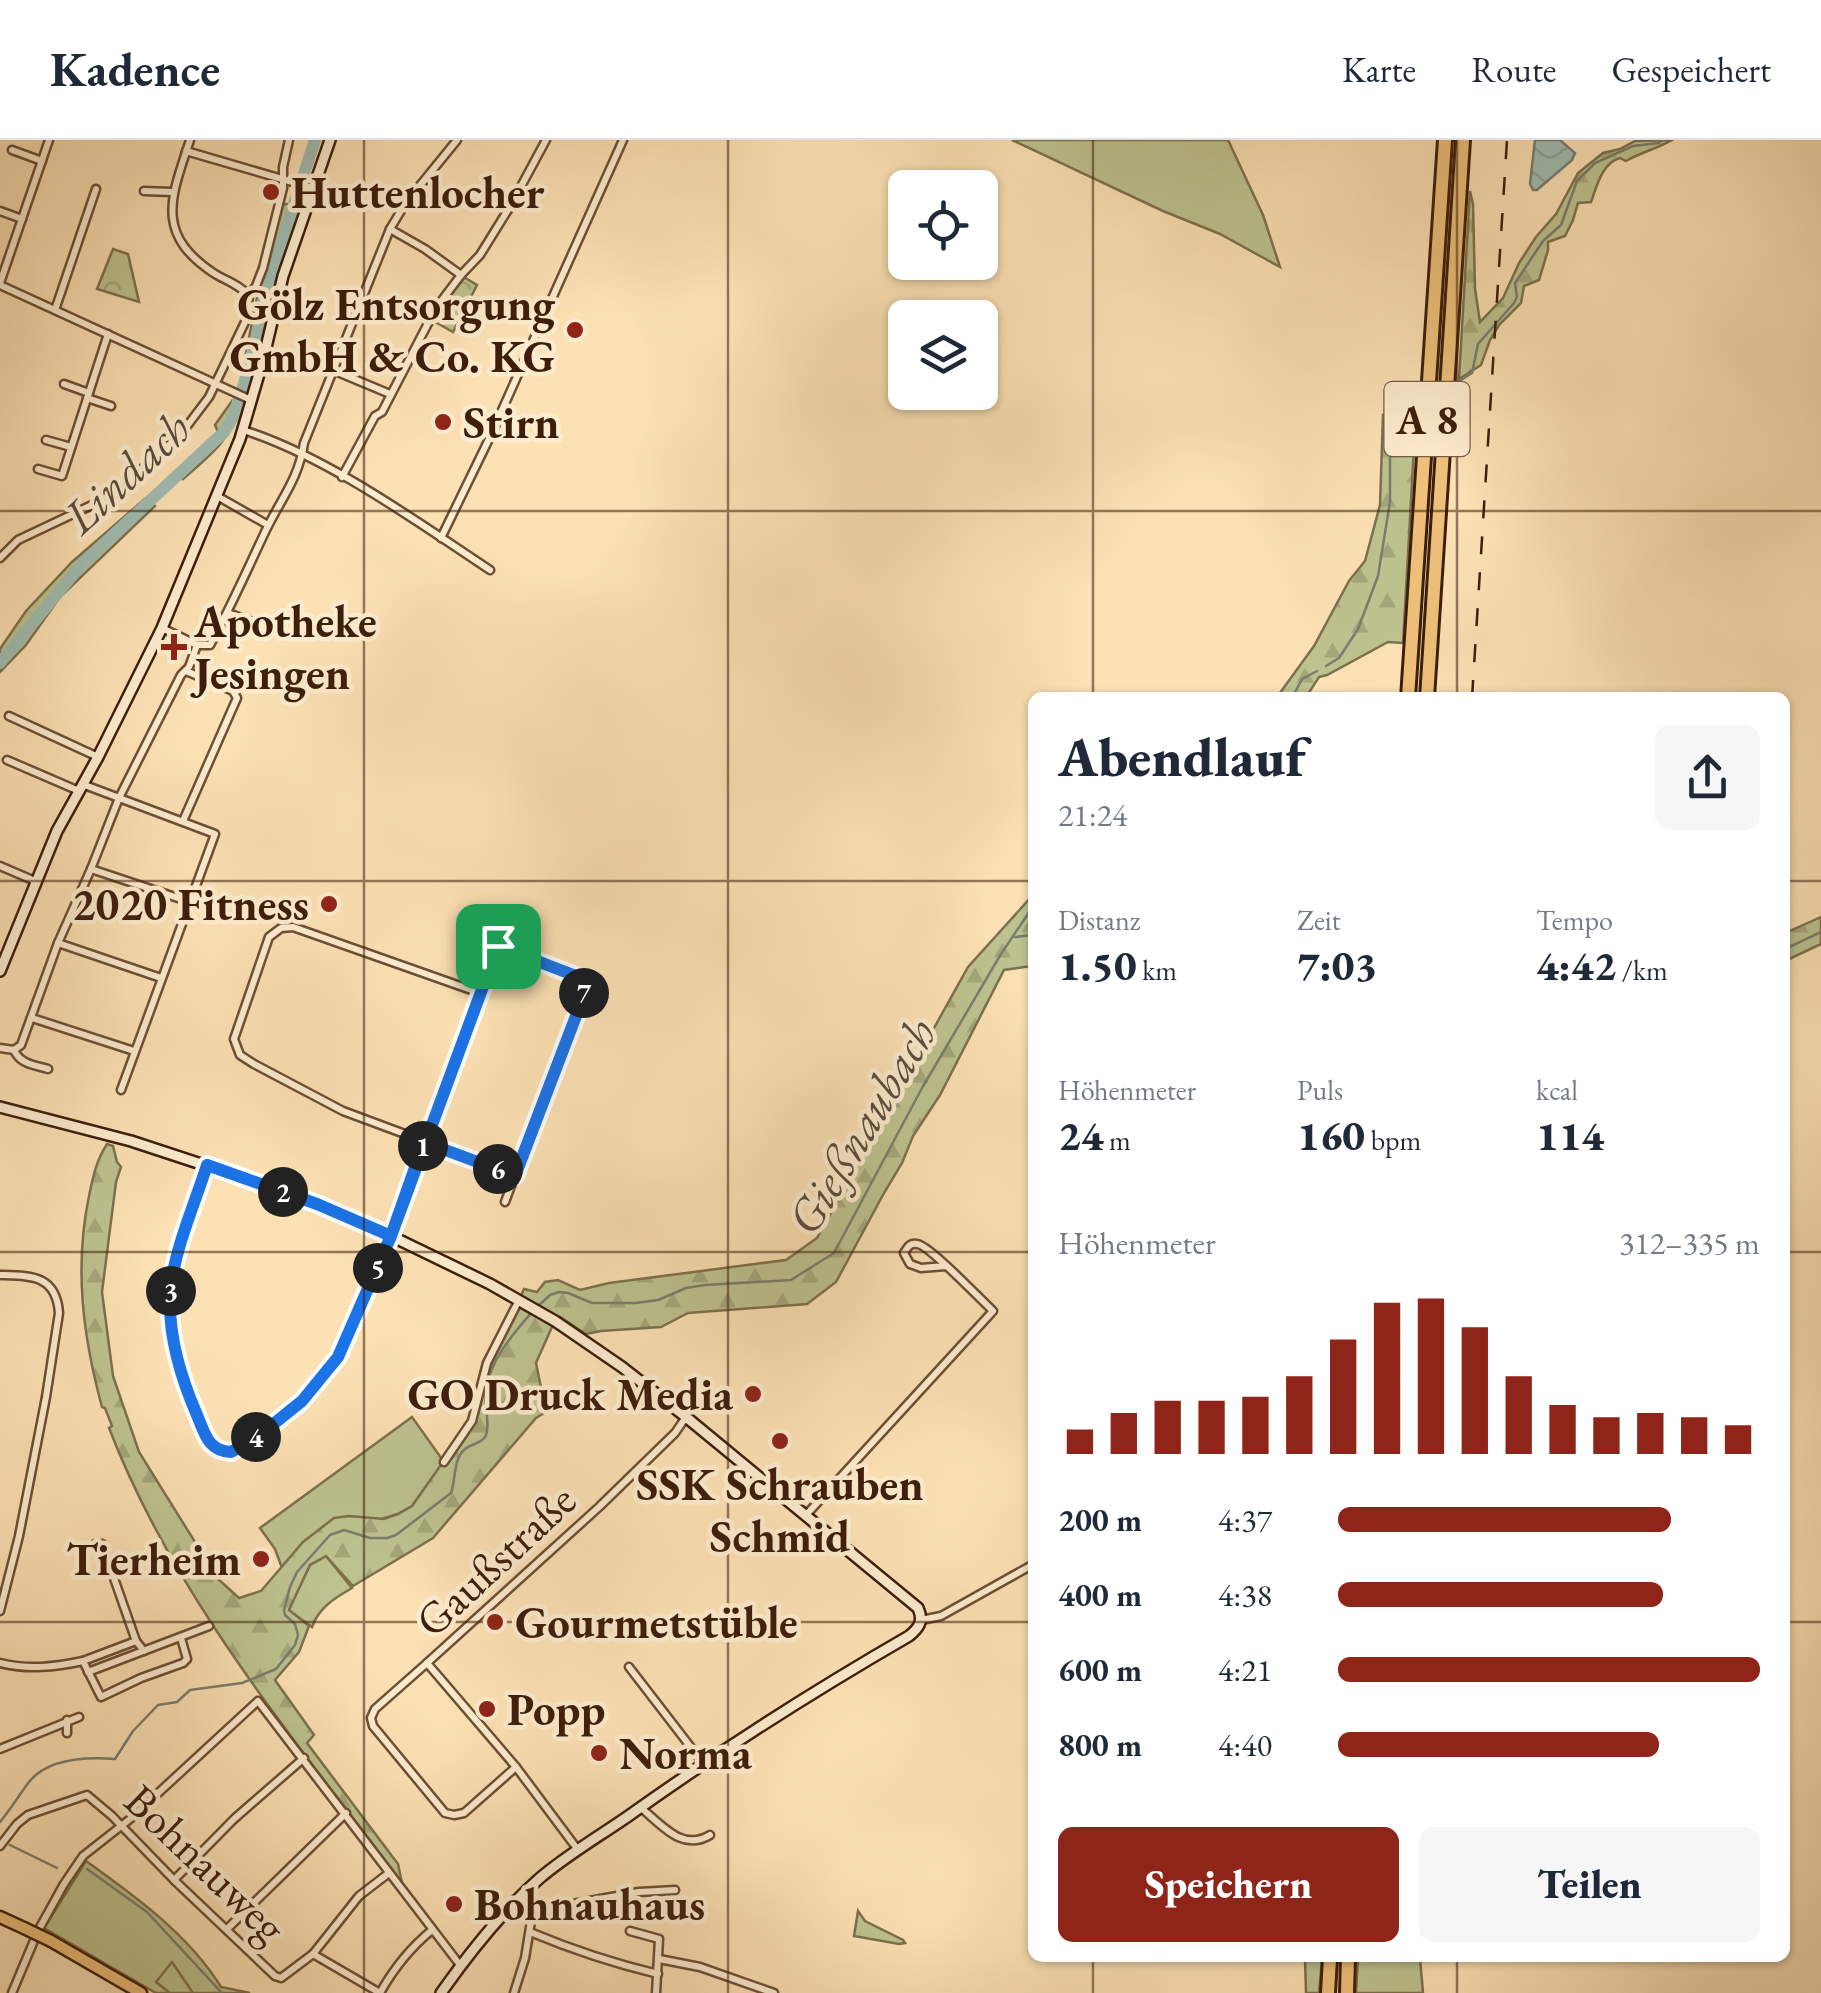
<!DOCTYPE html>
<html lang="de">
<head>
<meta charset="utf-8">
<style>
	:root { --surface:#fff; --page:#f6f6f7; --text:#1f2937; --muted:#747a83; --line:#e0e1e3; --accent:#8f2418 }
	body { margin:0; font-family:"EB Garamond",serif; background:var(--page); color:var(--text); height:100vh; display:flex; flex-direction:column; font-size:38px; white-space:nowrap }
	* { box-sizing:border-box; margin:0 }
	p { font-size:32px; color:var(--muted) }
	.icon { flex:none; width:55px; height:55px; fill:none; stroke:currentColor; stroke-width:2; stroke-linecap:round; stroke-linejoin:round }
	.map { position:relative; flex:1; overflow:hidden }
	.sheet { position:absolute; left:1028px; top:552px; width:762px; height:1270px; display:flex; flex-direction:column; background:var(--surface); border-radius:15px; box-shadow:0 2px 8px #0004 }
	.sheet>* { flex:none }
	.tools { position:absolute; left:888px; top:30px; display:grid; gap:20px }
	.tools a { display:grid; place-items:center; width:110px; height:110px; border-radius:15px; background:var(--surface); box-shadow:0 2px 8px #0004; font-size:50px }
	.pin { position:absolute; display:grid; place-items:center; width:85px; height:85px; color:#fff; margin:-42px; border-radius:20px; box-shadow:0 5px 15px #0006 }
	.km { position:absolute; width:50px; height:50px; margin:-25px; border-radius:50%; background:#222; color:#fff; font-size:28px; line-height:50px; text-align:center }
	.round { display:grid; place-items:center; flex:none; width:105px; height:105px; border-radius:15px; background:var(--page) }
	.headline { display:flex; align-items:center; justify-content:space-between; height:170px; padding:0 30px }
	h1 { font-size:55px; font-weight:800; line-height:75px }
	.stats { display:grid; grid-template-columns:repeat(3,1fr); gap:15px; height:170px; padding:10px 30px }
	.stats div { display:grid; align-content:center }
	.stats b { font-size:42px; font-weight:800 }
	.stats small { font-size:28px; font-weight:400 }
	.stats p { font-size:28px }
	.chart { height:280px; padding:20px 30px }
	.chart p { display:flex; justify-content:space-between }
	.chart svg { width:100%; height:180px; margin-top:10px; stroke:var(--accent); stroke-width:6 }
	.primary-button { display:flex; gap:20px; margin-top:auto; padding:20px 30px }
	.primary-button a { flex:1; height:115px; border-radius:15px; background:var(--accent); color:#fff; font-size:40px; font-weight:800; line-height:115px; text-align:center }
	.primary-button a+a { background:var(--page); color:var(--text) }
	ul { padding:0 30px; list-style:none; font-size:32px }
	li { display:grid; grid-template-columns:160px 120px 1fr; align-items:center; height:75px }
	li i { height:25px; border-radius:12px; background:var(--accent) }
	header { display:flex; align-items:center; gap:60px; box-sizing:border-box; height:140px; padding:0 50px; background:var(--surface); border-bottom:2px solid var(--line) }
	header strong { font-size:48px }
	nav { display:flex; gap:55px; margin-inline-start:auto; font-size:35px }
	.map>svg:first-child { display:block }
</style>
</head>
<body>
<header>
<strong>Kadence</strong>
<nav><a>Karte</a><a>Route</a><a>Gespeichert</a></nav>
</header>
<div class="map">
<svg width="1821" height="1853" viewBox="0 0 1821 1853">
	<defs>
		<pattern id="forest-firs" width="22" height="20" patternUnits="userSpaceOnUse" patternTransform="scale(2.5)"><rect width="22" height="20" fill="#bdc38f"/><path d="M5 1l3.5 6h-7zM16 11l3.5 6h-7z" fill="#a3a77a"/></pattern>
		<pattern id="park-crowns" width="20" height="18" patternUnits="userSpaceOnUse" patternTransform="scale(2.5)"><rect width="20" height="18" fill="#bdc38f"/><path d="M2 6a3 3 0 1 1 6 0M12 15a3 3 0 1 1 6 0" fill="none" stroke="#a3a77a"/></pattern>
		<pattern id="water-waves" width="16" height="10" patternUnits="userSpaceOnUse" patternTransform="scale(2.5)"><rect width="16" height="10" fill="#a0bcb2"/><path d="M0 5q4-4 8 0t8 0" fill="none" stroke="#8ba198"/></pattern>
	</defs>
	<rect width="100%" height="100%" fill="#fce1b4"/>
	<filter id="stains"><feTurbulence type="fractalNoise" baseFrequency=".002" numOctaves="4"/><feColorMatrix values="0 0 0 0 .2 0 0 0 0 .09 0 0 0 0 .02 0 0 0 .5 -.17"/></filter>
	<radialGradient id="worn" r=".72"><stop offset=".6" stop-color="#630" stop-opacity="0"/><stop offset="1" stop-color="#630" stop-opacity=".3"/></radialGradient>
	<g fill="#bdc38f" stroke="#7d704d" stroke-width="2.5">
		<path d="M1012 0H1228L1263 75 1280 127 1220 94 1163 71Z"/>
		<path d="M283 64H293L260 164 266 166 247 245 239 249 256 162Z"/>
		<path d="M232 261 239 268C232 299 206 319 183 339L176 331 218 292 215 285Z"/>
		<path d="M147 357 155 366 60 457 26 505 0 532V509L26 471 72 422Z"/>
		<path d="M412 1277 444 1322 412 1366 398 1374 303 1402 282 1428 275 1409 260 1388Z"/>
		<path d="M326 1416 352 1448C335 1458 319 1467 312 1487L288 1470 310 1425Z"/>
		<path d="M86 1721C135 1756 189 1795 221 1847L250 1853H156L44 1788Z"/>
		<path d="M858 1771 865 1781 903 1800 905 1803 899 1804 854 1796Z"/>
		<path d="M1305 1818H1322L1319 1853H1306Z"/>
		<path d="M1358 1818H1420L1423 1853H1356Z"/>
	</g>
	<g fill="url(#forest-firs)" stroke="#7d704d" stroke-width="2.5">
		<path d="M1672 0C1657 9 1641 12 1626 21L1620 18C1602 23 1597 46 1591 62L1578 63 1573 80 1565 96 1548 102V110L1539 140 1524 146 1521 163 1499 185 1490 200 1481 225 1459 239 1470 51 1473 64 1475 149 1480 182 1503 158 1519 123 1536 97 1556 74 1578 33 1603 13 1620 9 1635 1Z"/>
		<path d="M1416 271 1403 503 1388 502 1327 535 1319 537 1306 557H1277L1314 506 1349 441 1365 421 1380 365 1383 275 1403 277Z"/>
		<path d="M1032 756V826L1004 830 940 955 913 996 902 1023 884 1053 836 1142 807 1164 688 1173 661 1187 601 1191 586 1194 560 1177 552 1187 536 1223 546 1272 536 1278 433 1398 353 1446 326 1416 310 1425 289 1470 309 1486 299 1512 275 1540 314 1595 307 1603 398 1724 402 1743C295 1600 174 1457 109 1288L112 1286 105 1268 102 1267C83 1197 74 1128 89 1056 93 1037 96 1021 107 1004L113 1006 117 1022 121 1027 116 1042 102 1152 113 1236 139 1312 218 1439 239 1458 261 1451 303 1402 334 1378 349 1376 384 1379 398 1374 412 1366 472 1281 481 1242 524 1149 537 1152 545 1142 558 1140 580 1150 609 1143 786 1120 817 1098 968 827Z"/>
		<path d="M1821 777V804L1785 821V793Z"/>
	</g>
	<g fill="url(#park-crowns)" stroke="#7d704d" stroke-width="2.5">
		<path d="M113 109 128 114 139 162 97 149Z"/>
		<path d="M462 136 477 145 453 192 432 180Z"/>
		<path d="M172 1822 193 1853H170L156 1842Z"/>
	</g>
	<path fill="url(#water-waves)" stroke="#787d6f" stroke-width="2.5" d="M1535 0H1560L1575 13 1572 20 1537 50H1533L1530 44Z"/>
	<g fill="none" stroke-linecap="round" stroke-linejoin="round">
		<g stroke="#787d6f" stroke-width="2.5">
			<path d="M1458 242 1472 233 1478 204 1514 163 1517 157 1515 143 1543 101 1561 85 1577 41 1595 23 1633 6 1659 3 1663 0"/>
			<path d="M1394 269 1415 261"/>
			<path d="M1326 526 1339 518 1358 489 1378 436 1390 362V277"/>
			<path d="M1292 558 1302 539 1317 531"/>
			<path d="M1015 797 1032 795"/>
			<path d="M1785 809 1821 792"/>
			<path d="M538 1166 550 1155 559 1152 568 1153 592 1163H636L658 1160 686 1148 705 1145 791 1140 834 1113 922 948 1001 814 1032 768"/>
			<path d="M0 1682C11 1669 19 1655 29 1642 48 1618 88 1617 115 1619L133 1591 158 1565 177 1562 190 1550 242 1543 276 1529 295 1505 298 1495 295 1484 285 1475 284 1470 290 1447 297 1432 330 1395 344 1390 370 1398H387L396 1395 451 1353C456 1339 453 1319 465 1309 471 1304 480 1304 485 1297 491 1288 484 1263 486 1251 489 1221 513 1194 532 1172"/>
			<path d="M10 1705 57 1728"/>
			<path d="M87 1729 147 1772 222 1853"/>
		</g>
		<path stroke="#a0bcb2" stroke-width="12" d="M0 523 81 425 224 292 232 279 244 244 259 187 264 156 315 0"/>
		<g stroke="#6d4f35" stroke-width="11">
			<g id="street">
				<path d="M190 0C171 58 154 94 215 134 227 141 240 145 249 156"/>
				<path d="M12 10 42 21"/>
				<path d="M186 11 313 48"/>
				<path d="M144 51 172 52"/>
				<path d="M0 71 22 79"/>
				<path d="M390 89 425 109 461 135"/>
				<path d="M0 143 49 0"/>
				<path d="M0 145 251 260"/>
				<path d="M55 170 96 49"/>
				<path d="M263 220 310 224 335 231 390 254"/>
				<path d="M64 244 89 253"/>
				<path d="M87 258 111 266"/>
				<path d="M243 290C326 316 416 381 490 430"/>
				<path d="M46 300 71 307"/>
				<path d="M38 329 62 336 108 194"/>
				<path d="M342 337 375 276 382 272 436 168 461 135 480 115 511 65 546 0"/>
				<path d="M217 356 268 385"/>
				<path d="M441 398 490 297 623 0"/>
				<path d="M0 418 18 400 92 365 147 325 181 294 209 257 246 180 249 156 256 146 263 128 283 48V27L289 0"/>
				<path d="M228 473 262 486"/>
				<path d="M162 488 197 505"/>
				<path d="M9 576 98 617"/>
				<path d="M7 620 79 651"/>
				<path d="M82 644 215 694 121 950"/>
				<path d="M183 681 237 558 233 551 186 531"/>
				<path d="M0 726 35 741"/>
				<path d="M91 729 190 762"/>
				<path d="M58 803 161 838"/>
				<path d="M480 853 293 787 281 788 269 797 234 899 240 915 254 924 343 971 515 1035 584 855 583 843 576 836 498 806"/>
				<path d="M32 878 134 911"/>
				<path d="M0 908 14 910C20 924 34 925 48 929"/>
				<path d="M14 910 21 905 58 803 91 729 119 658 181 535 189 527 197 505H210C231 467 248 428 266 390 281 359 299 338 304 303L390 89 405 64 457 0"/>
				<path d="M206 1026 174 1130 171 1156 172 1187 178 1220 188 1256 207 1300 220 1311 231 1312 256 1297 302 1261 338 1217 391 1096 498 806 499 793"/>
				<path d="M505 1062 515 1035"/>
				<path d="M0 1135C32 1136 56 1135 59 1173L46 1257 19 1396 0 1471"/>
				<path d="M444 1322 472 1281 487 1223 519 1160"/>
				<path d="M806 1375 993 1171C981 1160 928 1104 917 1104 909 1103 908 1107 904 1113L910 1124 921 1128 946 1126"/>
				<path d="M95 1404H102L136 1501 144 1511"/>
				<path d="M921 1480 941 1476 1032 1425"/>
				<path d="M83 1521 136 1501"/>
				<path d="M0 1523C29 1530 55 1527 83 1521L101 1557 141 1538 183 1523 187 1519 181 1498"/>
				<path d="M427 1523 375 1569 371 1578 373 1586 445 1673 454 1675 464 1673 516 1627"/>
				<path d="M629 1527 703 1623"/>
				<path d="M88 1532 209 1486"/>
				<path d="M67 1580V1593"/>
				<path d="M0 1609 79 1577"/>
				<path d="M640 1667C662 1685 682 1712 710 1695"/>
				<path d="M0 1706 17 1684 28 1675 87 1655 112 1676 174 1740 275 1836 281 1838 313 1814 380 1853"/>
				<path d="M578 1710 516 1627 427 1523 599 1367 675 1293 686 1277"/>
				<path d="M174 1740 234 1679 304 1618"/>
				<path d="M511 1765 530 1781"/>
				<path d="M227 1789 346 1673"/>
				<path d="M630 1791 659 1799 656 1853"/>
				<path d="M530 1792C573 1810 612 1823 658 1834"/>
				<path d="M313 1814 359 1756 389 1733"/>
				<path d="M659 1819 700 1827 774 1853"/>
				<path d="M12 1853 38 1791 64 1744 83 1716 130 1679 258 1561 460 1825"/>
				<path d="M380 1853C394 1828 410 1808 432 1790"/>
				<path d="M514 1853 525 1818 532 1775 542 1766 573 1764 639 1752 675 1750"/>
			</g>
		</g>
		<g stroke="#3d1e0b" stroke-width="14">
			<g id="secondary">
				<path d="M0 831 57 691 98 617 162 488 240 299 263 220 283 136 330 0"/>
				<path d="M0 967 131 1001 271 1047 391 1096 490 1144 555 1181 622 1227 686 1277 918 1468C924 1481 919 1488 909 1496 812 1552 718 1612 627 1677 598 1697 567 1715 540 1738 502 1771 470 1812 441 1853"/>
			</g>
		</g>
		<g stroke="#3d1e0b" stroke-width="15">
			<g id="primary">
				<path d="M0 1777 24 1788"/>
				<path d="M51 1801 141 1853"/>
			</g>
		</g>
		<g stroke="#3d1e0b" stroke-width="18">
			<g id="highway">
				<path d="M1408 558 1445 0"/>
				<path d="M1427 558 1463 0"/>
				<path d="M1328 1853 1330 1818"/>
				<path d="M1347 1853 1348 1818"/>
			</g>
		</g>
		<use href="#street" stroke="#fdecce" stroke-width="6"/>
		<use href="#secondary" stroke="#fdecce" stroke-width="9"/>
		<use href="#primary" stroke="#eec07a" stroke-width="10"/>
		<use href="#highway" stroke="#eec07a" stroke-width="12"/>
		<path stroke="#3d1e0b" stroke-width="2.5" stroke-dasharray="18 18" stroke-linecap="butt" d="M1472 558 1507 0"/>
		<g stroke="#3d1e0b" stroke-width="15" stroke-linecap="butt">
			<path id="primary-bridge" d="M24 1788 51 1801"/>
		</g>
		<use href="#primary-bridge" stroke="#eec07a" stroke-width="10"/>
	</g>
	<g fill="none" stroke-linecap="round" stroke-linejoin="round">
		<g stroke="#fff" stroke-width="20">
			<path id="route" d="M498 806 391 1096 317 1064 207 1025C195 1063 176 1106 171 1145 166 1189 180 1236 197 1275 205 1294 208 1311 231 1312L256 1298 302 1261 338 1217 391 1096 424 1002 515 1036 584 855 583 843 576 836 498 806"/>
		</g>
		<use href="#route" stroke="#1a73e8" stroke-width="12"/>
	</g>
	<path fill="none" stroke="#3d1e0b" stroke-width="2.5" stroke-opacity="0.55" d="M364 0V1853M728 0V1853M1093 0V558M1457 0V558M0 371H1821M0 741H1032M1785 741H1821M0 1112H1032M1785 1112H1821M0 1482H1032M1785 1482H1821M1093 1818V1853M1457 1818V1853"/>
	<g fill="#8f2418" stroke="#fdecce" stroke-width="4">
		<circle cx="271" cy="52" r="10"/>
		<circle cx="575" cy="190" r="10"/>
		<circle cx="443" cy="282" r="10"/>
		<path d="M169 492h10v10h10v10h-10v10h-10v-10h-10v-10h10z"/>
		<circle cx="329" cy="764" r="10"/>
		<circle cx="753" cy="1254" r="10"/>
		<circle cx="780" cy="1301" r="10"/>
		<circle cx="261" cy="1419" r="10"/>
		<circle cx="495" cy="1482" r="10"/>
		<circle cx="487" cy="1569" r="10"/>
		<circle cx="599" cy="1613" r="10"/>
		<circle cx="454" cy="1764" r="10"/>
	</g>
	<g text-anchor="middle" stroke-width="9" stroke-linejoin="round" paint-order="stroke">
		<rect fill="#fdecce" stroke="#775c46" stroke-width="2.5" x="1384.5" y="242" width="85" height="74" rx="8"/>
		<g font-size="42" font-weight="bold" fill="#3d1e0b">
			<text x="1427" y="294">A 8</text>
		</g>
		<g font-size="45" font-weight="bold" fill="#3d1e0b" stroke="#fdecce" text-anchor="start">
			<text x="291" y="68">Huttenlocher</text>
			<text x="555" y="180" text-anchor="end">Gölz Entsorgung<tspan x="555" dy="52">GmbH &amp; Co. KG</tspan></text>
			<text x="463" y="298">Stirn</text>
			<text x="194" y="497">Apotheke<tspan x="194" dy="52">Jesingen</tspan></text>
			<text x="309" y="780" text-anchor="end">2020 Fitness</text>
			<text x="733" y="1270" text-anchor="end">GO Druck Media</text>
			<text x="780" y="1360" text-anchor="middle">SSK Schrauben<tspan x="780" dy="52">Schmid</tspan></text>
			<text x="241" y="1435" text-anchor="end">Tierheim</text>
			<text x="515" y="1498">Gourmetstüble</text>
			<text x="507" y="1585">Popp</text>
			<text x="619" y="1629">Norma</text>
			<text x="474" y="1780">Bohnauhaus</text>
		</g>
		<g font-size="45" fill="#3d1e0b" stroke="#fdecce">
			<text transform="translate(495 1420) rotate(-43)" y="16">Gaußstraße</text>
			<text transform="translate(206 1723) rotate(44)" y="16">Bohnauweg</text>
		</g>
		<g font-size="48" font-style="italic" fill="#5b4d3d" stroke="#fdecce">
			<text transform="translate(126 332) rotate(-43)" y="17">Lindach</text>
			<text transform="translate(861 986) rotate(-59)" y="17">Gießnaubach</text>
		</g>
	</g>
	<rect width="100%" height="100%" filter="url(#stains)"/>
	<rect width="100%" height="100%" fill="url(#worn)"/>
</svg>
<div class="tools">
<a><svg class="icon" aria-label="locate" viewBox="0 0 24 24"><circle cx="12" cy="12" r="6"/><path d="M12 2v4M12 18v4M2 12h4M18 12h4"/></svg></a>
<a><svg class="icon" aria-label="layers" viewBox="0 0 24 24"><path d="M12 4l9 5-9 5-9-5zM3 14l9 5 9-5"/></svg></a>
</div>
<div class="pin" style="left:498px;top:806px;background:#1e9e55"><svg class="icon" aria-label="arrive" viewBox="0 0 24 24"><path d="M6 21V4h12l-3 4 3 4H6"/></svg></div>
<b class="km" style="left:423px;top:1006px">1</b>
<b class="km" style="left:283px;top:1052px">2</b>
<b class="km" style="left:171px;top:1151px">3</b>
<b class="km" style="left:256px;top:1297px">4</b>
<b class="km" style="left:378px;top:1128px">5</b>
<b class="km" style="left:498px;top:1029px">6</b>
<b class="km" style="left:584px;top:853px">7</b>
<section class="sheet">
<div class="headline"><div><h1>Abendlauf</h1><p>21:24</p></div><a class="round"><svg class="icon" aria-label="share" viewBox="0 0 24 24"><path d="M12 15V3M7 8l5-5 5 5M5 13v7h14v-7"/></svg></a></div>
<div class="stats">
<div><p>Distanz</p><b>1.50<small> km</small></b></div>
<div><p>Zeit</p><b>7:03</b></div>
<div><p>Tempo</p><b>4:42<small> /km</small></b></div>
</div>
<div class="stats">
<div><p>Höhenmeter</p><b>24<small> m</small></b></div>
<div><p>Puls</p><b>160<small> bpm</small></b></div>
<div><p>kcal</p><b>114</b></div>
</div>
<div class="chart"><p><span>Höhenmeter</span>312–335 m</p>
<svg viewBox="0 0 160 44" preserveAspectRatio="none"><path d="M5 44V38M15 44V34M25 44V31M35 44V31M45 44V30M55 44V25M65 44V16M75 44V7M85 44V6M95 44V13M105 44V25M115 44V32M125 44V35M135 44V34M145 44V35M155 44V37"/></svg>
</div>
<ul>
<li><b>200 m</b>4:37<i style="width:79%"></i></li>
<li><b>400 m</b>4:38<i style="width:77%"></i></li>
<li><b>600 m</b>4:21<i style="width:100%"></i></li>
<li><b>800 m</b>4:40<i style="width:76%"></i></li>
</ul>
<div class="primary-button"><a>Speichern</a><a>Teilen</a></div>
</section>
</div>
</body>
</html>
